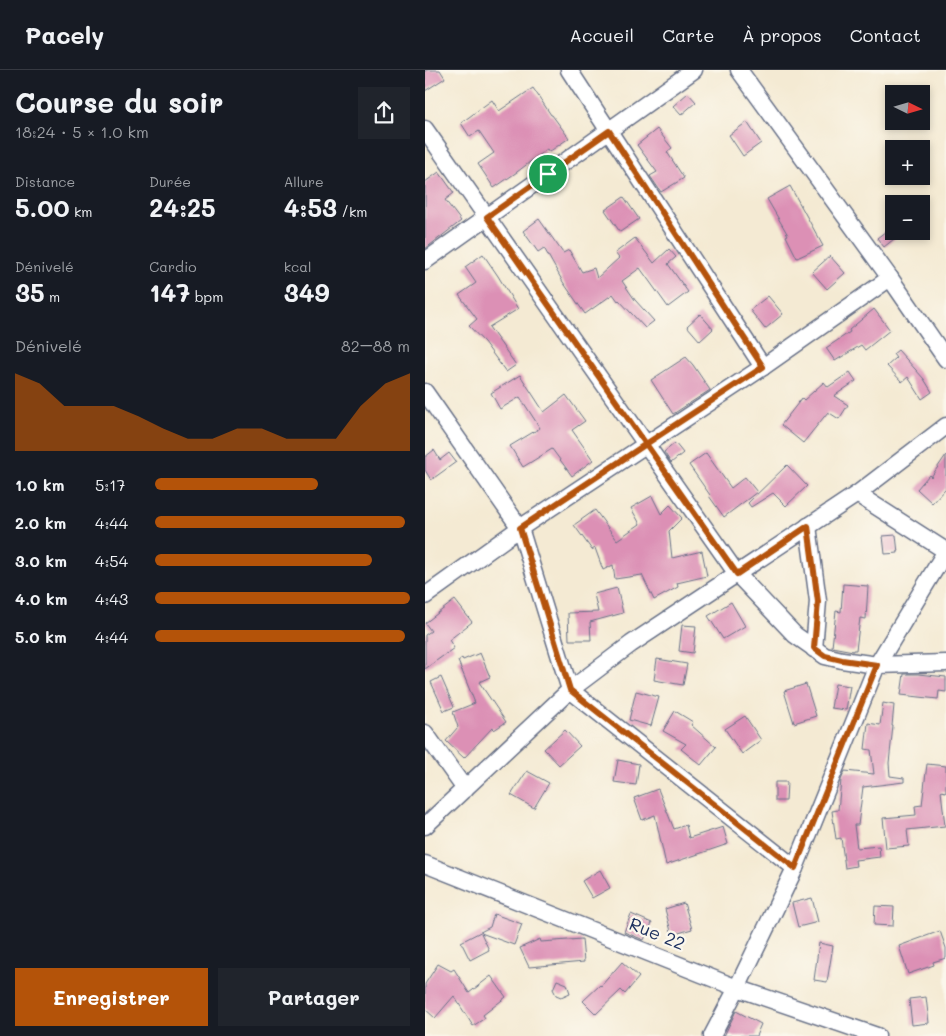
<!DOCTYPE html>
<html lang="fr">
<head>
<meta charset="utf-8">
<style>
	:root { --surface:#171b24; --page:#20242c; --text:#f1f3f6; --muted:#9ea1a6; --line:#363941; --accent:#b45309 }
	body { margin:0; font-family:Mali,sans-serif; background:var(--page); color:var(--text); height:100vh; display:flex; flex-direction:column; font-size:19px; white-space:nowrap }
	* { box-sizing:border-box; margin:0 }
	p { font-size:16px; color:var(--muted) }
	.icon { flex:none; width:28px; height:28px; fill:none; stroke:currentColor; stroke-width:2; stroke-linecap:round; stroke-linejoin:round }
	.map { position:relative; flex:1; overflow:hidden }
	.side { display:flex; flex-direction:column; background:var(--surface); width:425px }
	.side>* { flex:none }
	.needle { width:32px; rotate:95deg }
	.fabs { position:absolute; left:460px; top:15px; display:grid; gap:10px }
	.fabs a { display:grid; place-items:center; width:45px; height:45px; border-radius:0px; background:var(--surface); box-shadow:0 2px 8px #0003; font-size:25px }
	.pin { position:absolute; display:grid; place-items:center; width:42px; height:42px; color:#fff; margin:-21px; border:2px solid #fff; border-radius:50%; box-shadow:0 1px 5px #0007 }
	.round { display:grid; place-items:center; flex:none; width:52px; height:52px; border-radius:0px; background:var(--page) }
	.overview { display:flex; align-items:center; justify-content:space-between; height:85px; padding:0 15px }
	h1 { font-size:28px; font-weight:800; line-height:38px }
	.stats { display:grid; grid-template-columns:repeat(3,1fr); gap:8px; height:85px; padding:5px 15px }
	.stats div { display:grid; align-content:center }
	.stats b { font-size:25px; font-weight:800 }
	.stats small { font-size:14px; font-weight:400 }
	.stats p { font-size:14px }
	.chart { height:140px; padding:10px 15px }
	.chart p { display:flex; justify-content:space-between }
	.chart svg { width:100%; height:90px; margin-top:5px; fill:var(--accent); opacity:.7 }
	.cta { display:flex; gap:10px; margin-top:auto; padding:10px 15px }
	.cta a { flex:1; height:58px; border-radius:0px; background:var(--accent); color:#fff; font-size:20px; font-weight:800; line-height:58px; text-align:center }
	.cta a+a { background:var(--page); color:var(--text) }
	ul { padding:0 15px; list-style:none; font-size:16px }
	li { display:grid; grid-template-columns:80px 60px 1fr; align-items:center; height:38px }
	li i { height:12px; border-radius:6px; background:var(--accent) }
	header { display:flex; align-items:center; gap:30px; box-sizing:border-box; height:70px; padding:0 25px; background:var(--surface); border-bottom:1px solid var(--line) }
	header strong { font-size:24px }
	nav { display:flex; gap:28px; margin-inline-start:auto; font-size:18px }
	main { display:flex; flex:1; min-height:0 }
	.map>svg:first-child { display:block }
</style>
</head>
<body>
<header>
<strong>Pacely</strong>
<nav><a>Accueil</a><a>Carte</a><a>À propos</a><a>Contact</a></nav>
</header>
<main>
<section class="side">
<div class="overview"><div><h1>Course du soir</h1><p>18:24 · 5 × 1.0 km</p></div><a class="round"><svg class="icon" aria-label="share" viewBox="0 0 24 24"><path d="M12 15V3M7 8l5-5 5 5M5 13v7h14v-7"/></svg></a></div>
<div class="stats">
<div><p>Distance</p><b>5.00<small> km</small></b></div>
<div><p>Durée</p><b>24:25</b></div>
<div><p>Allure</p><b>4:53<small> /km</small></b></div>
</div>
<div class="stats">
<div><p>Dénivelé</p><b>35<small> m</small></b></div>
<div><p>Cardio</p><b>147<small> bpm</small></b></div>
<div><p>kcal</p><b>349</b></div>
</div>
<div class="chart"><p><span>Dénivelé</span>82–88 m</p>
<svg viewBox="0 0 160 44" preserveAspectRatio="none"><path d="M0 44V6L10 11L20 22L30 22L40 22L50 27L60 33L70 38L80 38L90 33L100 33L110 38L120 38L130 38L140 22L150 11L160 6V44z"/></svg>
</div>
<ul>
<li><b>1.0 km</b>5:17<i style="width:64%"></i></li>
<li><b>2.0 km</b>4:44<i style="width:98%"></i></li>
<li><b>3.0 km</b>4:54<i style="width:85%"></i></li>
<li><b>4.0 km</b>4:43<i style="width:100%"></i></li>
<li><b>5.0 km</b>4:44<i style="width:98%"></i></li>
</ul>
<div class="cta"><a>Enregistrer</a><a>Partager</a></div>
</section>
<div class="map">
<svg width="521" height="966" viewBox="0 0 521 966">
	<rect width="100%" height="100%" fill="#fbf7ec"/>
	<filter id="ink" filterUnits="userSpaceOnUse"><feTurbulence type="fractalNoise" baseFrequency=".02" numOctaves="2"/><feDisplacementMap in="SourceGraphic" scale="10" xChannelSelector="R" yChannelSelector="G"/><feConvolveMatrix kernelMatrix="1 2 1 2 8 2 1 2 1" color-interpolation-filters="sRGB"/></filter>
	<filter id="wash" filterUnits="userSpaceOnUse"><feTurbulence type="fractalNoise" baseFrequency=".0096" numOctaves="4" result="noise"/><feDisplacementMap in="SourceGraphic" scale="20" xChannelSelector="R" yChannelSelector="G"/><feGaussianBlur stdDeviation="1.12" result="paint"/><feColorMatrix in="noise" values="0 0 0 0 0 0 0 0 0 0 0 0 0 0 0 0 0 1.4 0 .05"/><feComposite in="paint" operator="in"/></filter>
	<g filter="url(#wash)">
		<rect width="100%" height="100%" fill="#f4ead3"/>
		<g id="blocks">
			<g fill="#dc90b5">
				<path d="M0 0H15L20 8 0 21Z"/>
				<path d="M108 18 126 45H127L144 68 124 82 122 79 92 102 69 118 53 94 69 83 54 61 45 67 36 53 67 30 74 41Z"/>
				<path d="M263 23 271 32 256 45 248 36Z"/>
				<path d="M322 52 336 73 318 86 304 65Z"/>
				<path d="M232 59 247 78 242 82 259 108 236 122 225 106 232 102 212 75Z"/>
				<path d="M14 102 29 123 20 130 36 151 0 179V112Z"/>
				<path d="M365 116 398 176 372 188 361 166 363 165 342 129Z"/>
				<path d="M199 127 214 149 195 162 180 140Z"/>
				<path d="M114 149 138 183 144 180 157 202 169 198 172 208 194 188 190 183 210 168 229 193 244 179 251 187 243 194 263 222 243 237 215 198 197 211 210 230 229 251 220 258 194 230 193 231 188 224 160 244 138 212 119 178 113 182 98 161Z"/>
				<path d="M469 155V161H479L459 177 452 168Z"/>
				<path d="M58 184 73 206 93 239 64 257 91 295 81 302 59 272 44 256 52 249 34 225 51 213 40 197Z"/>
				<path d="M405 186 420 203 402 219 387 202Z"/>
				<path d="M343 226 358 244 340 259 325 240Z"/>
				<path d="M449 239 465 260 440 280 436 275 410 291 401 278 425 262 424 260Z"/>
				<path d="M275 244 288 259 275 271 262 256Z"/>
				<path d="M473 280 499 309 507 322 497 329 483 307 477 312 462 296 471 288 468 284Z"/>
				<path d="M261 287 268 295 285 320 248 344 226 310Z"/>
				<path d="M425 302 431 311 409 326 423 335 414 349 403 342 378 373 356 355 377 328 379 330 399 312 403 317Z"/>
				<path d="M95 305 119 342 141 325 160 351 147 360 168 390 147 406 127 379 98 397 85 376 115 358 95 327 75 339 66 323Z"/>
				<path d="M250 373 258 383 246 393 239 382Z"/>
				<path d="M9 380 15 390 24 383 31 392 6 410 0 400V387Z"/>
				<path d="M281 383 306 418 320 407 332 422 299 447 284 426 285 425 264 395Z"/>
				<path d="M521 385V418L507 433 492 419 504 405 506 407Z"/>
				<path d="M362 395 382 416 361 436 348 423 326 437 323 433Z"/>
				<path d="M227 426 236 444 245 435 257 448 244 461 247 488 277 481 282 506 252 513 253 517 229 530 217 505 190 509 188 495 178 500 170 478 167 480 149 455 170 440 192 470 215 454 206 438Z"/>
				<path d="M471 465 473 483 460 484 458 466Z"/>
				<path d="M418 514 443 516 441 549 435 548 431 580H428V581L407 577 411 541 416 542Z"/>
				<path d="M192 518 198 543 165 552 166 570H144L143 543 173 542 169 524Z"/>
				<path d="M30 530 47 552 24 570 29 578 0 599V565L6 561 0 553Z"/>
				<path d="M306 532 320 556 298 569 283 546Z"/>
				<path d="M257 555 271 556 268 583 254 581Z"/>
				<path d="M55 583 65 607 54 612 81 652 69 660 68 657 39 688 21 671 33 657 28 642 50 633 33 591 37 588 38 590Z"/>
				<path d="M232 589 262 594 258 615 229 610Z"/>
				<path d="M479 604H493L521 607V622L514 621 513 629 476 625Z"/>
				<path d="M16 607 29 637 19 641 6 612Z"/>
				<path d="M381 614 391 646 369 653 359 621Z"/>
				<path d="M410 614 425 616 421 640 406 638Z"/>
				<path d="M211 621 234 627 226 656 204 650Z"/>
				<path d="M458 633 469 635 467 656H468L464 693 465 706 479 708V712L438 717 433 755H429L432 778 454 776 455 787 430 790 431 796 420 798 416 768 411 769 407 741 413 740 416 710 420 701 449 704 446 680 440 679 443 653 455 655Z"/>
				<path d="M250 641 268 652 266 655 291 677 276 695 256 679 261 674 238 661Z"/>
				<path d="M320 646 336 670 317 684 300 659Z"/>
				<path d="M140 660 155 676 134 695 119 679Z"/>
				<path d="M193 690 214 694 211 715 189 712Z"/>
				<path d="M502 694 521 696V722L516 721 520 756 482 760 484 776 461 778 458 748 491 745 490 736 497 735Z"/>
				<path d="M102 701 124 713 109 738 86 725Z"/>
				<path d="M350 712H362L361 731H350Z"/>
				<path d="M233 719 249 759 261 755 264 768 298 757 303 774 241 795 230 745 217 750 209 728Z"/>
				<path d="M175 800 185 818 167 828 157 811Z"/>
				<path d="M387 828 393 852 373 857 367 833Z"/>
				<path d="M259 833 267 859 247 865 240 839Z"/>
				<path d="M450 836 469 837 468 856 449 855Z"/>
				<path d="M69 844 97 854 89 875 56 863 64 880 45 890 36 872 65 857Z"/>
				<path d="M206 844 227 853 219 870 199 862Z"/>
				<path d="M515 861 521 878V888L508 892 509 895 483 904 474 876Z"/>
				<path d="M115 869 116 872 157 869 159 892 104 897 95 878Z"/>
				<path d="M394 873 408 876 402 912 389 910Z"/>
				<path d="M197 892 214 907 200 924 196 920 171 944 158 931 175 915 176 916Z"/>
				<path d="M13 894 26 901 29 899 44 923 66 906 81 927 58 945 60 948 48 956 29 926 10 948 0 939V914Z"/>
				<path d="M132 910 142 914 145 923 136 927 131 925 128 919Z"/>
				<path d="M501 927 504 953 487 955 484 929Z"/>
				<path d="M311 941 336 954 331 966H299Z"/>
			</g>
		</g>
	</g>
	<g filter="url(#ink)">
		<use href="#blocks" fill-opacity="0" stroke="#677087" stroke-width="1"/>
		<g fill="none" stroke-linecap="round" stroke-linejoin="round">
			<g stroke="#677087" stroke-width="19">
				<g id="street">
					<path d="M144 0 338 297"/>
					<path d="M314 0 465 208 521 289"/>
					<path d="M0 59 312 504 370 565 400 586 417 590 452 595 521 593"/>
					<path d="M0 191 269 0"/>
					<path d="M0 322 95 458 145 620 370 798"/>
					<path d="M432 424 521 481"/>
					<path d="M383 456 393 531 389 579"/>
					<path d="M0 526 95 458 338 297 465 208"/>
					<path d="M0 663 40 719"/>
					<path d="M0 756 145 620 206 574 432 424 521 356"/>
					<path d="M0 794 312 918 452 966"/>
					<path d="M287 966 312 918 370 798 452 595 521 481"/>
				</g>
			</g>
			<use href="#street" stroke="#fff" stroke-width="16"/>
		</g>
	</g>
	<g fill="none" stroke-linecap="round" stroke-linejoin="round" filter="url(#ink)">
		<g stroke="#fff" stroke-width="10">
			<path id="route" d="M123 104 62 147 221 374 95 458 145 620 370 798 452 595 417 590 400 586 389 578 393 532 383 456 312 504 221 374 338 297 184 61 123 104"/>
		</g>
		<use href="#route" stroke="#b45309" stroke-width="6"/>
	</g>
	<g text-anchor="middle" stroke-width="4.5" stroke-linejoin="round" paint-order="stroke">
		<g font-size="18" fill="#1b2f5e" stroke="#fbf7ec">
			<text transform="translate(232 864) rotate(22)" y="6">Rue 22</text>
		</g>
	</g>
</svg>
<div class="fabs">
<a><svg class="needle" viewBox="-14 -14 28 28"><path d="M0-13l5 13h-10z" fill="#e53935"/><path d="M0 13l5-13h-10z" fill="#9ea1a6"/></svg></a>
<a>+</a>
<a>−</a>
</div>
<div class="pin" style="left:123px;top:104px;background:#1e9e55"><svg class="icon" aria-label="arrive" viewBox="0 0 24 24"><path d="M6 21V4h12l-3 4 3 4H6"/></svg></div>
</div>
</main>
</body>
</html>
